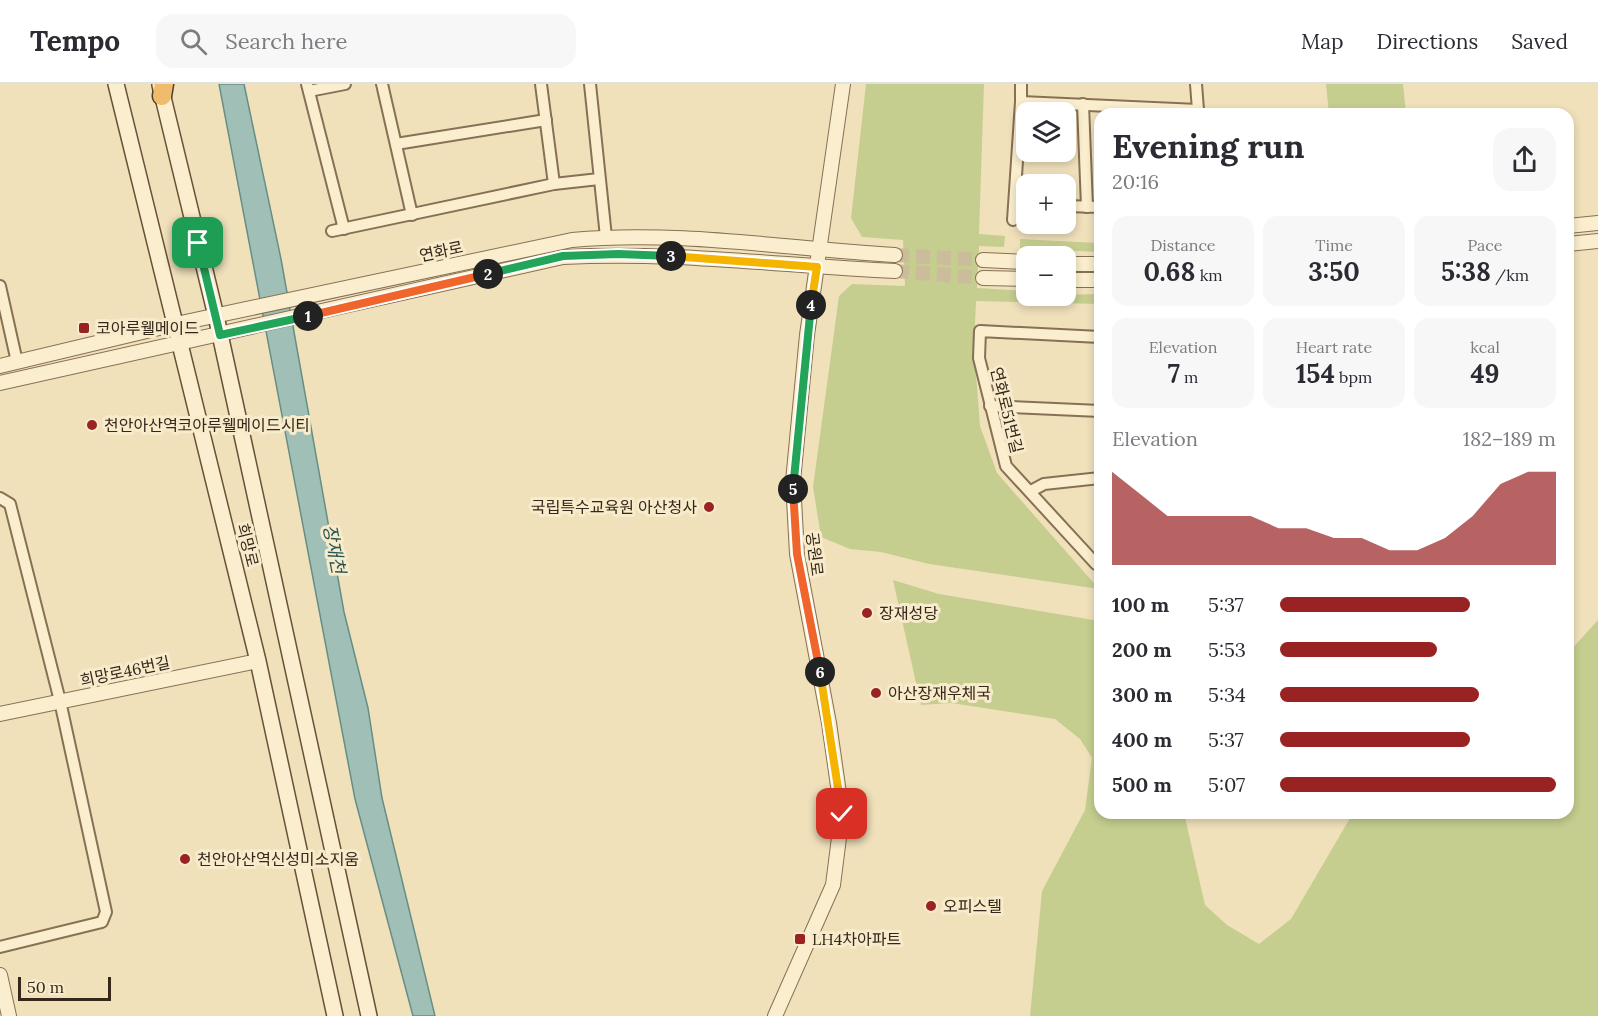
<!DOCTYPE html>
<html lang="en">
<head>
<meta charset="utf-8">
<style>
	:root { --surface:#fff; --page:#f7f7f7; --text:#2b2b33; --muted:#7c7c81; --line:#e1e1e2; --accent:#922 }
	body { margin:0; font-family:Lora,"Noto Sans KR",serif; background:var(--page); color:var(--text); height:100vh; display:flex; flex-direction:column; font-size:22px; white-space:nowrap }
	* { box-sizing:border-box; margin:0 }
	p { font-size:20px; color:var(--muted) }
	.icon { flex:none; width:33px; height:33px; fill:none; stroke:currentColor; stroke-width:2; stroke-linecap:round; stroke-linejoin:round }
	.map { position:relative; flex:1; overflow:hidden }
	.drawer { position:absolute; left:1094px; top:24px; width:480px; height:711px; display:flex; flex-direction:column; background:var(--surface); border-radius:18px; box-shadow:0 3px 9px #0003 }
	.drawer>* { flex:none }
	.buttons { position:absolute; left:1016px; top:18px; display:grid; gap:12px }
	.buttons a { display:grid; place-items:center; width:60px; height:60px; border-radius:12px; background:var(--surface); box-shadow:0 3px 9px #0003; font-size:30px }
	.scale { position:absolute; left:18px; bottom:15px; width:93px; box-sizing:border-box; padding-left:6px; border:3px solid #35281a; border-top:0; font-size:16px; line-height:21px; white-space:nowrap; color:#35281a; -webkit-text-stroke:4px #f7ebcb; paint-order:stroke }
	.pin { position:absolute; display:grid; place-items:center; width:51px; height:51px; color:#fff; margin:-26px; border-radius:12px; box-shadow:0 3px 9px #0006 }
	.km { position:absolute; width:30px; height:30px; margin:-15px; border-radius:50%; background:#222; color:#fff; font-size:16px; line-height:30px; text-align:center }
	.round { display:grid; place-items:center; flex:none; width:63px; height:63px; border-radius:18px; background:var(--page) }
	.head { display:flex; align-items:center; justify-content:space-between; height:102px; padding:0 18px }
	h1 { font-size:33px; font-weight:700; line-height:45px }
	.figures { display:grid; grid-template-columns:repeat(3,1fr); gap:9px; height:102px; padding:6px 18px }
	.figures div { display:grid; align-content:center; border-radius:15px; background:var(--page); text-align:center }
	.figures b { font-size:26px; font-weight:700 }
	.figures small { font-size:16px; font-weight:400 }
	.figures p { font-size:16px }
	.chart { height:168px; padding:12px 18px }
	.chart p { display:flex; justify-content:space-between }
	.chart svg { width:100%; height:108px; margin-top:6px; fill:var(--accent); opacity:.7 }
	ul { padding:0 18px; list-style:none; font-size:20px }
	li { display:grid; grid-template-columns:96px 72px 1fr; align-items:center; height:45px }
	li i { height:15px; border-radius:8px; background:var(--accent) }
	header { display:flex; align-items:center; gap:36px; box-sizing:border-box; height:84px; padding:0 30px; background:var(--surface); border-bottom:2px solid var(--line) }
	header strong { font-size:28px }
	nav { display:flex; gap:33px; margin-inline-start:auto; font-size:21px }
	.search { width:420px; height:54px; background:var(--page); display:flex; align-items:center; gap:15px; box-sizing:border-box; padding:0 21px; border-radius:18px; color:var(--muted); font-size:22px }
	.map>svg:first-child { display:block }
</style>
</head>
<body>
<header>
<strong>Tempo</strong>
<div class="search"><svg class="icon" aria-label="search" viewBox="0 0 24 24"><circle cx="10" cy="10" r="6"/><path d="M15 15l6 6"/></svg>Search here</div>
<nav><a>Map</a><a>Directions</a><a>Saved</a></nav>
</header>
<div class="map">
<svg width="1598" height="932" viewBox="0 0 1598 932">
	<rect width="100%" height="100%" fill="#f0e1bb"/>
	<g fill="#c5ce8f">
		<path d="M866 0H984L979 150 1005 152 1004 163 979 162 977 204 1026 207V212L1099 210 1100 220 976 217 974 263 980 342 997 389 1099 505 929 480 881 468 850 465 821 453 813 403 839 212 852 200 905 202 903 156 862 153 851 134Z"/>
		<path d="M1326 0H1403L1406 30H1329Z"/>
		<path d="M1020 155 1099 159V168L1020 164Z"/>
		<path d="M893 496 939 510 1099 537 1100 729H1184L1205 821 1227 841 1259 860 1291 835 1353 729H1568V569L1598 536V932H1030L1042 807 1085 726 1092 674 1080 655 1055 635 951 619 921 621Z"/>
	</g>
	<path fill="#a0c0b7" stroke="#678e84" stroke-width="1.5" d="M219 0H244L281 175 344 528 368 624 382 714 435 932H413L355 715Z"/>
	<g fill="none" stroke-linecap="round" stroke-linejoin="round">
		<g stroke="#cbbc9b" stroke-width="14" stroke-dasharray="14 7" stroke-linecap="butt">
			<path d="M895 171 983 176"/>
			<path d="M895 187 983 194"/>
		</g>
		<g stroke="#877054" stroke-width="14">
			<g id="minor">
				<path d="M307 0 344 145"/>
				<path d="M382 0 412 131"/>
				<path d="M541 0 554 100"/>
				<path d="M590 0 606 153"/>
				<path d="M1196 0 1198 26"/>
				<path d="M309 7 345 0"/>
				<path d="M1021 18V0"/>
				<path d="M1083 20 1087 123"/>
				<path d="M396 60 546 36"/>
				<path d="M1065 122 1100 123"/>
				<path d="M1013 136 1021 18 1198 26 1199 30"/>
				<path d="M332 147 554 100 599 95"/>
				<path d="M0 202 17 278"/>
				<path d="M1100 253 980 247 979 274 1006 382 1096 480 1100 479"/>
				<path d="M990 322 1100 327"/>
				<path d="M1031 407 1044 400 1100 394"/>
				<path d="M0 414 10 420 60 617 106 828 102 838 0 863"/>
			</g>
		</g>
		<g stroke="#877054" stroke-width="16">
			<g id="tertiary">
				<path d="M1568 142 1598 139"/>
				<path d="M1568 160 1598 157"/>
				<path d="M983 176 1026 178"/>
				<path d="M1065 180H1100"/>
				<path d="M983 194 1026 195"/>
				<path d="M1065 196H1100"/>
				<path d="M0 282 176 240 572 156C679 146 788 165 895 171"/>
				<path d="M0 299 563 173C674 167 784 182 895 187"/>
				<path d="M0 630 258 577"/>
				<path d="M0 891 9 932"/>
				<path d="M775 932 833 801 842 730 829 639 797 470 793 397 807 251 843 0"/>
			</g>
		</g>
		<g stroke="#695138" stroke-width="18">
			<g id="secondary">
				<path d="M116 0 258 577 335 932"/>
				<path d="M160 1 216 232 369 932"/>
			</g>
		</g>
		<g stroke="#543e29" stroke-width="21">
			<path id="trunk" d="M162 12 164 0"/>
		</g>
		<use href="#minor" stroke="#faeece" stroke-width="10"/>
		<use href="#tertiary" stroke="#faeece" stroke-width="14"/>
		<use href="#secondary" stroke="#faeece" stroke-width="15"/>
		<use href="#trunk" stroke="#eebc6a" stroke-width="18"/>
	</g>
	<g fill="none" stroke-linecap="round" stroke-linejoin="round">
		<g stroke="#fff" stroke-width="12">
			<path id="split-1" d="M198 159 220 251 308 232"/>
		</g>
		<g stroke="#fff" stroke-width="12">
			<path id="split-2" d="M308 232 488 190"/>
		</g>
		<g stroke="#fff" stroke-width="12">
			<path id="split-3" d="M488 190 563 172 618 170 671 172"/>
		</g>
		<g stroke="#fff" stroke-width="12">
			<path id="split-4" d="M671 172 817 183 811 221"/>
		</g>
		<g stroke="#fff" stroke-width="12">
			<path id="split-5" d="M793 405 811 221"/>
		</g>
		<g stroke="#fff" stroke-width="12">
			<path id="split-6" d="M793 405 797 470 820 588"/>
		</g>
		<g stroke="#fff" stroke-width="12">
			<path id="split-7" d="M820 588 842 730"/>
		</g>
		<use href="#split-1" stroke="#22a559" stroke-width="8"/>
		<use href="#split-2" stroke="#f0652b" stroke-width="8"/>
		<use href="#split-3" stroke="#22a559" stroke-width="8"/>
		<use href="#split-4" stroke="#f5b400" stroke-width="8"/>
		<use href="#split-5" stroke="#22a559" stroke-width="8"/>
		<use href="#split-6" stroke="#f0652b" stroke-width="8"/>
		<use href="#split-7" stroke="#f5b400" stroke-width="8"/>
	</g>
	<g fill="#922" stroke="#f7ebcb" stroke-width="2">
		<rect x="78" y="238" width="12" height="12" rx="3"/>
		<circle cx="92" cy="341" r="6"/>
		<circle cx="709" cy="423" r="6"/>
		<circle cx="867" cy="529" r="6"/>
		<circle cx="876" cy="609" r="6"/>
		<circle cx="185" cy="775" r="6"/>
		<circle cx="931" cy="822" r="6"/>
		<rect x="794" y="849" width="12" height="12" rx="3"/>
	</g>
	<g text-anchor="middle" stroke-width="6" stroke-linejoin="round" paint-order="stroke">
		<g font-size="16" fill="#35281a" stroke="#f7ebcb">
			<text transform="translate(441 167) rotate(-12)" y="6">연화로</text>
			<text transform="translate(1007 326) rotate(76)" y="6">연화로51번길</text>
			<text transform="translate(248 461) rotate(76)" y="6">희망로</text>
			<text transform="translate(815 470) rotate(83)" y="6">공원로</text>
			<text transform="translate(125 587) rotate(-12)" y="6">희망로46번길</text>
		</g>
		<g font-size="16" fill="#35281a" stroke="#f7ebcb" text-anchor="start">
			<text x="96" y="250">코아루웰메이드</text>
			<text x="104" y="347">천안아산역코아루웰메이드시티</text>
			<text x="697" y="429" text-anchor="end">국립특수교육원 아산청사</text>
			<text x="879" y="535">장재성당</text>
			<text x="888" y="615">아산장재우체국</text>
			<text x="197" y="781">천안아산역신성미소지움</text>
			<text x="943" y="828">오피스텔</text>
			<text x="812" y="861">LH4차아파트</text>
		</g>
		<g font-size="18" font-style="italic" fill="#285654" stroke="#f7ebcb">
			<text transform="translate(334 465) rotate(79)" y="6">장재천</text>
		</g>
	</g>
</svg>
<div class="buttons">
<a><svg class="icon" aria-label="layers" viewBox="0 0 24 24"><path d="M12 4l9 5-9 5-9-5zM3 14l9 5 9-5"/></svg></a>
<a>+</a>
<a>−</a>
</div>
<div class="scale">50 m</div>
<div class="pin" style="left:198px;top:159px;background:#1e9e55"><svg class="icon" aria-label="arrive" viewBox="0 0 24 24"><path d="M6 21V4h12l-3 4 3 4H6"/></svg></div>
<div class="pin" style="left:842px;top:730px;background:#d93025"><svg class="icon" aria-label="check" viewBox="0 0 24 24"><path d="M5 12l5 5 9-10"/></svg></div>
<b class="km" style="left:308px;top:232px">1</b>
<b class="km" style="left:488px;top:190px">2</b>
<b class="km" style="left:671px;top:172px">3</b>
<b class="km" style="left:811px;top:221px">4</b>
<b class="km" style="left:793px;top:405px">5</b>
<b class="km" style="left:820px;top:588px">6</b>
<section class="drawer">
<div class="head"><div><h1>Evening run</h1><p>20:16</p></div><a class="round"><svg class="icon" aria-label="share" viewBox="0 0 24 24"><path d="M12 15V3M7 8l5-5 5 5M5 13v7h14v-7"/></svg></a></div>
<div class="figures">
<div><p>Distance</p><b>0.68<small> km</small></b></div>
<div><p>Time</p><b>3:50</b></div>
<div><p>Pace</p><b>5:38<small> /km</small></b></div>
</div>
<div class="figures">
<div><p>Elevation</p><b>7<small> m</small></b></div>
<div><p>Heart rate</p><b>154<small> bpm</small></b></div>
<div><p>kcal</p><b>49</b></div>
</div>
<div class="chart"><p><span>Elevation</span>182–189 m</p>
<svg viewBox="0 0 160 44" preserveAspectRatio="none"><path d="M0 44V6L10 15L20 24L30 24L40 24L50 24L60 29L70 29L80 33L90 33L100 38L110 38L120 33L130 24L140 11L150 6L160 6V44z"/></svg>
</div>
<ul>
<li><b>100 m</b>5:37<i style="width:69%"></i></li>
<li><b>200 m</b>5:53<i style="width:57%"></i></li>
<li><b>300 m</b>5:34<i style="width:72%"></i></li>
<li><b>400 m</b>5:37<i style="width:69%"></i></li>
<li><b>500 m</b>5:07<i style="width:100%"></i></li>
</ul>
</section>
</div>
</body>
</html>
